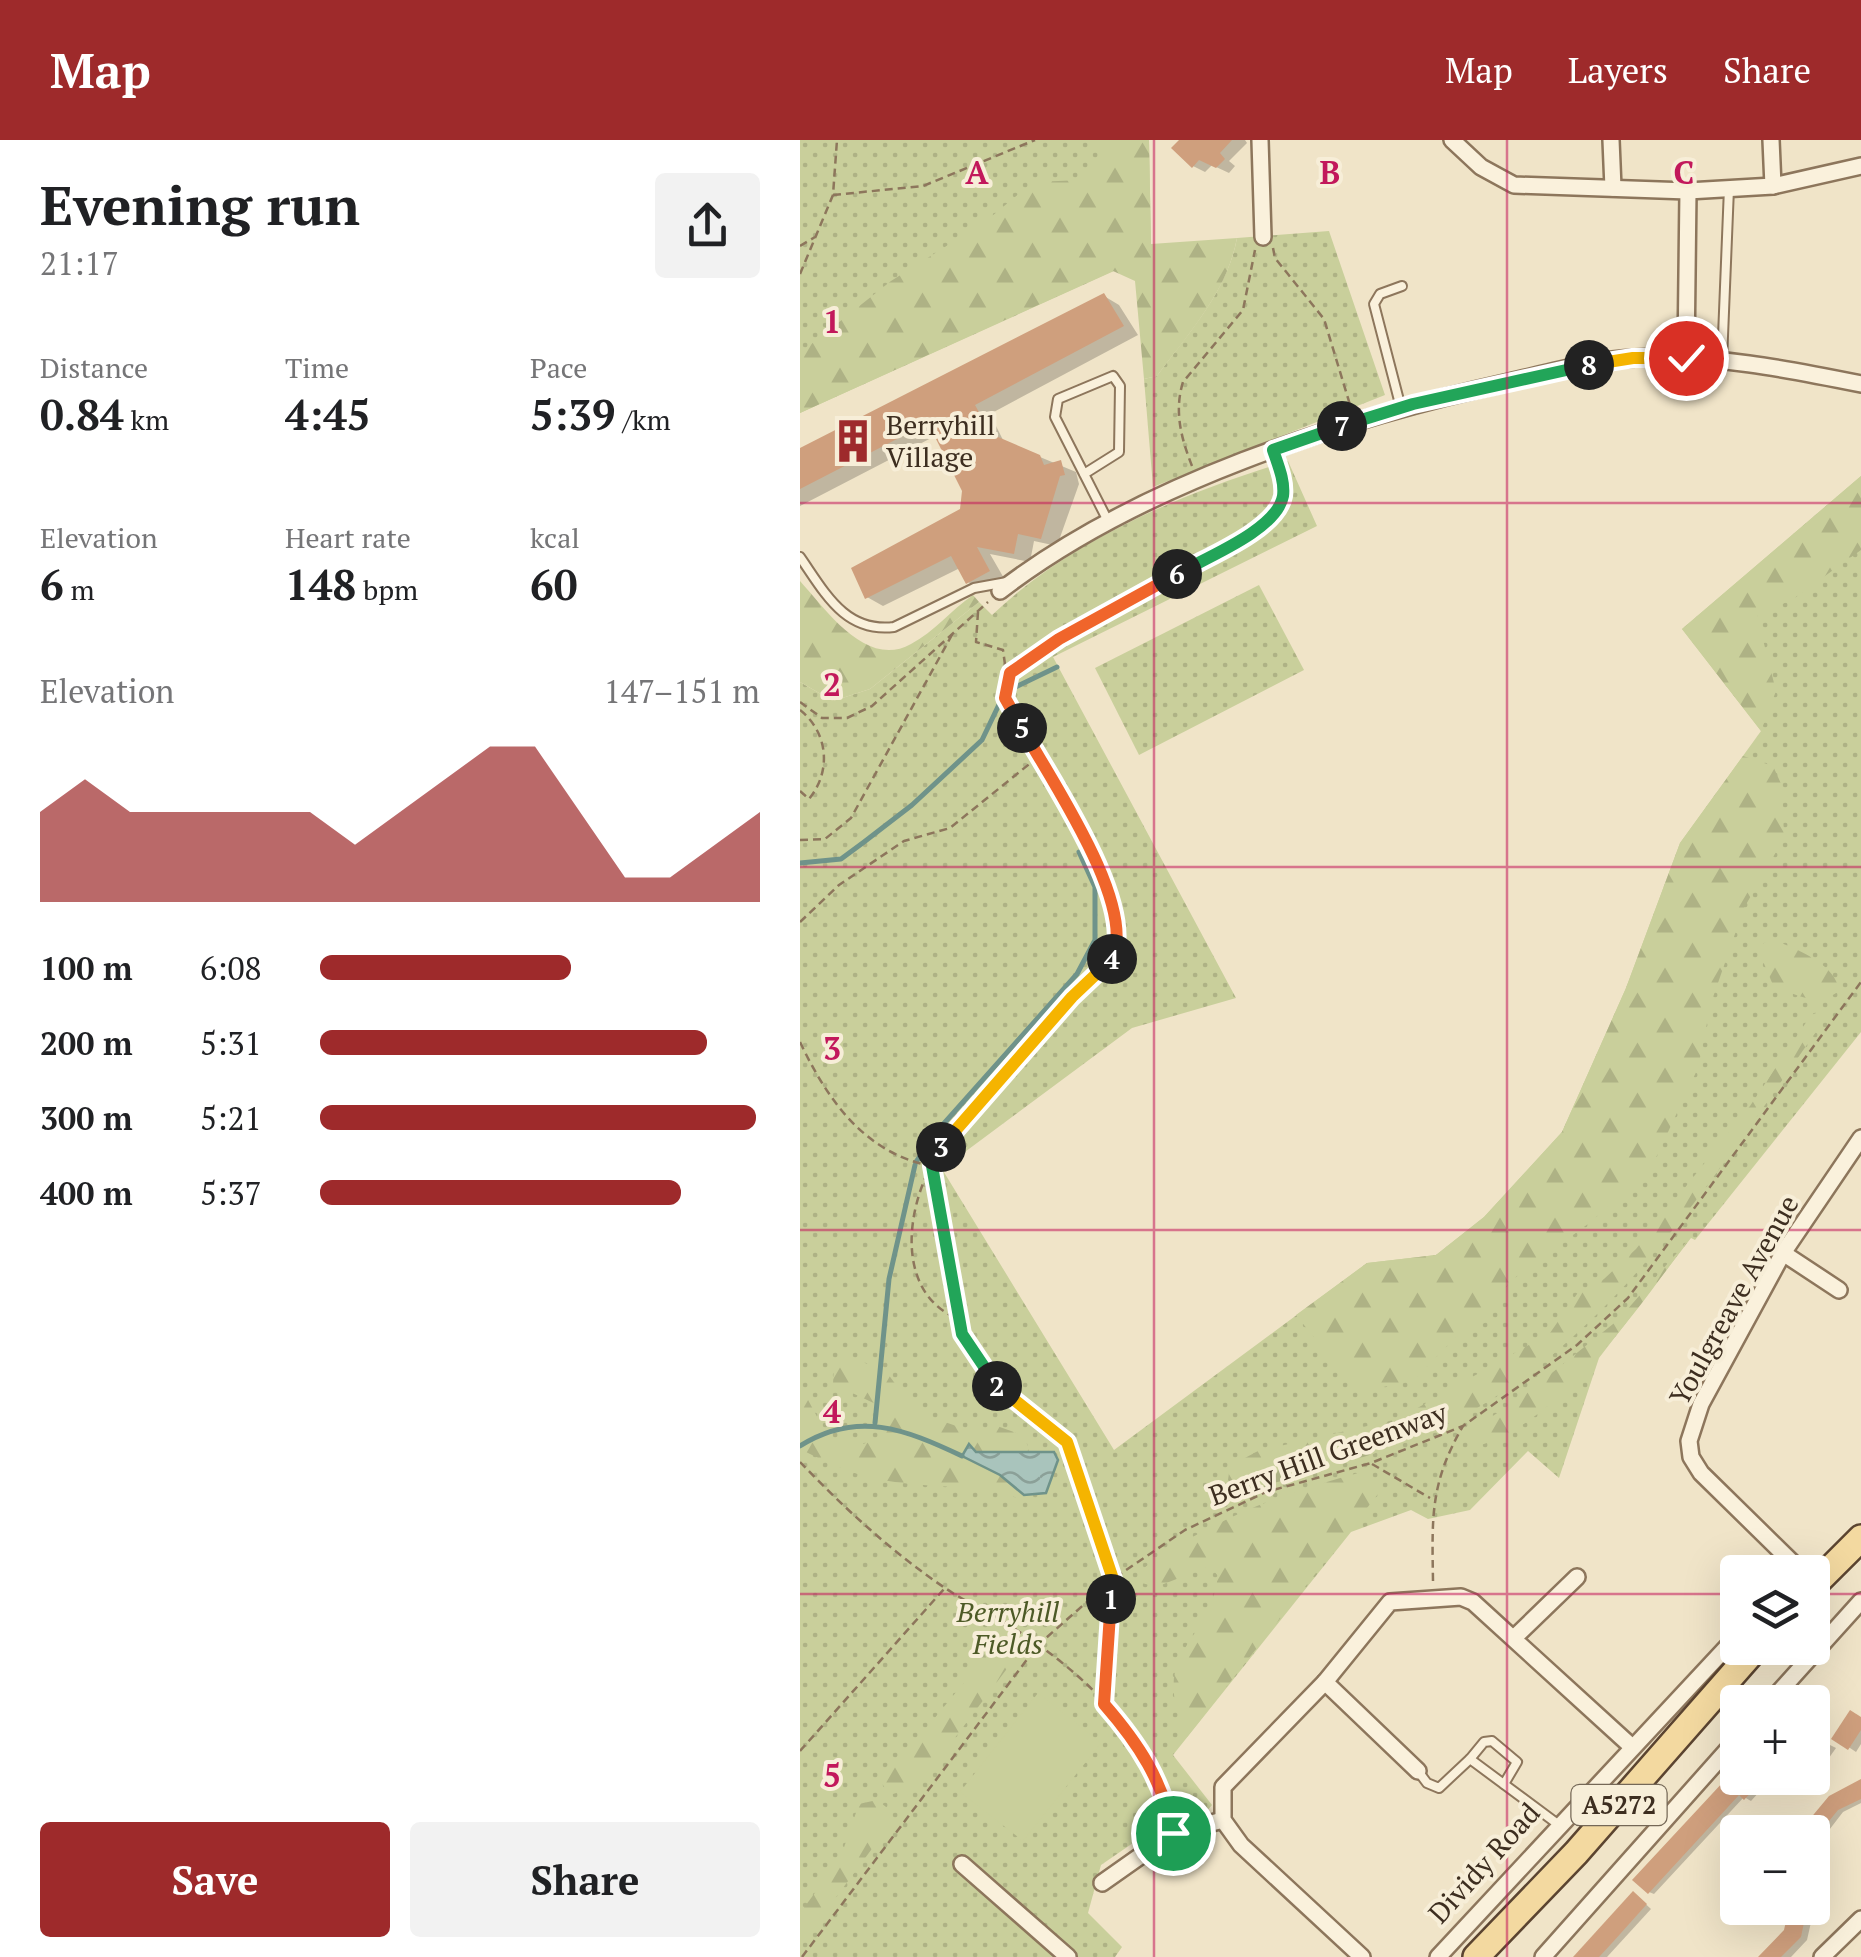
<!DOCTYPE html>
<html lang="en">
<head>
<meta charset="utf-8">
<style>
	:root { --surface:#fff; --page:#f2f2f2; --text:#202124; --muted:#757577; --accent:#9e2a2b }
	body { margin:0; font-family:"PT Serif",serif; background:var(--page); color:var(--text); height:100vh; display:flex; flex-direction:column; font-size:38px; white-space:nowrap }
	* { box-sizing:border-box; margin:0 }
	p { font-size:32px; color:var(--muted) }
	.icon { flex:none; width:55px; height:55px; fill:none; stroke:currentColor; stroke-width:2; stroke-linecap:round; stroke-linejoin:round }
	.map { position:relative; flex:1; overflow:hidden }
	.side { display:flex; flex-direction:column; background:var(--surface); width:800px }
	.side>* { flex:none }
	.buttons { position:absolute; left:920px; top:1415px; display:grid; gap:20px }
	.buttons a { display:grid; place-items:center; width:110px; height:110px; border-radius:10px; background:var(--surface); box-shadow:0 10px 40px #0002; font-size:50px }
	.pin { position:absolute; display:grid; place-items:center; width:85px; height:85px; color:#fff; margin:-42px; border:5px solid #fff; border-radius:50%; box-shadow:0 2px 10px #0007 }
	.km { position:absolute; width:50px; height:50px; margin:-25px; border-radius:50%; background:#222; color:#fff; font-size:28px; line-height:50px; text-align:center }
	.round { display:grid; place-items:center; flex:none; width:105px; height:105px; border-radius:10px; background:var(--page) }
	.overview { display:flex; align-items:center; justify-content:space-between; height:170px; padding:0 40px }
	h1 { font-size:55px; font-weight:600; line-height:75px }
	.metrics { display:grid; grid-template-columns:repeat(3,1fr); gap:15px; height:170px; padding:10px 40px }
	.metrics div { display:grid; align-content:center }
	.metrics b { font-size:42px; font-weight:600 }
	.metrics small { font-size:28px; font-weight:400 }
	.metrics p { font-size:28px }
	.chart { height:280px; padding:20px 40px }
	.chart p { display:flex; justify-content:space-between }
	.chart svg { width:100%; height:180px; margin-top:10px; fill:var(--accent); opacity:.7 }
	.action { display:flex; gap:20px; margin-top:auto; padding:20px 40px }
	.action a { flex:1; height:115px; border-radius:10px; background:var(--accent); color:#fff; font-size:40px; font-weight:600; line-height:115px; text-align:center }
	.action a+a { background:var(--page); color:var(--text) }
	ul { padding:0 40px; list-style:none; font-size:32px }
	li { display:grid; grid-template-columns:160px 120px 1fr; align-items:center; height:75px }
	li i { height:25px; border-radius:12px; background:var(--accent) }
	header { display:flex; align-items:center; gap:60px; box-sizing:border-box; height:140px; padding:0 50px; background:var(--accent); color:#fff }
	header strong { font-size:48px }
	nav { display:flex; gap:55px; margin-inline-start:auto; font-size:35px }
	main { display:flex; flex:1; min-height:0 }
	.map>svg:first-child { display:block }
</style>
</head>
<body>
<header>
<strong>Map</strong>
<nav><a>Map</a><a>Layers</a><a>Share</a></nav>
</header>
<main>
<section class="side">
<div class="overview"><div><h1>Evening run</h1><p>21:17</p></div><a class="round"><svg class="icon" aria-label="share" viewBox="0 0 24 24"><path d="M12 15V3M7 8l5-5 5 5M5 13v7h14v-7"/></svg></a></div>
<div class="metrics">
<div><p>Distance</p><b>0.84<small> km</small></b></div>
<div><p>Time</p><b>4:45</b></div>
<div><p>Pace</p><b>5:39<small> /km</small></b></div>
</div>
<div class="metrics">
<div><p>Elevation</p><b>6<small> m</small></b></div>
<div><p>Heart rate</p><b>148<small> bpm</small></b></div>
<div><p>kcal</p><b>60</b></div>
</div>
<div class="chart"><p><span>Elevation</span>147–151 m</p>
<svg viewBox="0 0 160 44" preserveAspectRatio="none"><path d="M0 44V22L10 14L20 22L30 22L40 22L50 22L60 22L70 30L80 22L90 14L100 6L110 6L120 22L130 38L140 38L150 30L160 22V44z"/></svg>
</div>
<ul>
<li><b>100 m</b>6:08<i style="width:57%"></i></li>
<li><b>200 m</b>5:31<i style="width:88%"></i></li>
<li><b>300 m</b>5:21<i style="width:99%"></i></li>
<li><b>400 m</b>5:37<i style="width:82%"></i></li>
</ul>
<div class="action"><a>Save</a><a>Share</a></div>
</section>
<div class="map">
<svg width="1061" height="1817" viewBox="0 0 1061 1817">
	<defs>
		<pattern id="grass-dots" width="8" height="8" patternUnits="userSpaceOnUse" patternTransform="scale(2.5)"><rect width="8" height="8" fill="#c9cf9b"/><path d="M2 2h.1M6 6h.1" fill="none" stroke="#aeb285" stroke-width="1.8" stroke-linecap="round"/></pattern>
		<pattern id="forest-firs" width="22" height="20" patternUnits="userSpaceOnUse" patternTransform="scale(2.5)"><rect width="22" height="20" fill="#c9cf9b"/><path d="M5 1l3.5 6h-7zM16 11l3.5 6h-7z" fill="#aeb285"/></pattern>
		<pattern id="water-waves" width="16" height="10" patternUnits="userSpaceOnUse" patternTransform="scale(2.5)"><rect width="16" height="10" fill="#a9c4bc"/><path d="M0 5q4-4 8 0t8 0" fill="none" stroke="#8ba098"/></pattern>
	</defs>
	<rect width="100%" height="100%" fill="#f0e4c8"/>
	<g fill="url(#grass-dots)">
		<path d="M0 0H349L351 105 314 131 0 273Z"/>
		<path d="M529 91 585 255 353 347 344 239 357 236C389 192 427 152 437 98Z"/>
		<path d="M488 321 517 386 253 517 436 858 332 888 142 1029 314 1310 567 1123 636 1115 684 1077 762 992 826 848 880 703 961 591 882 489 1061 336V892L895 1100 891 1098 799 1218 759 1338 728 1311 670 1370 628 1379 611 1370 551 1392 373 1615 412 1665 397 1682 349 1692 301 1725 288 1773 322 1807 315 1817H0V542L33 561 70 549 179 462 192 475C272 399 383 353 488 321Z"/>
		<path d="M459 445 504 530 339 615 295 528Z"/>
	</g>
	<g fill="url(#forest-firs)">
		<path d="M301 0H349L351 104 437 98C427 152 389 193 357 236L344 239 335 141 313 131 0 273V213L91 141 186 81 233 42 283 40 298 21Z"/>
		<path d="M1061 336V410L993 459 957 476 976 551 961 591 882 489Z"/>
		<path d="M0 441C27 471 67 529 111 504 134 492 151 470 173 455L179 462 70 549 33 561 0 542Z"/>
		<path d="M943 616 973 626 982 646 984 698 944 768 911 863 898 928 853 1024 792 1081 709 1142 686 1182 655 1198 614 1240 566 1251 536 1225 496 1175 567 1123 636 1115 684 1077 762 992 826 848 880 703Z"/>
		<path d="M971 799C994 808 1036 823 1039 851 1017 868 997 855 973 845L957 807Z"/>
		<path d="M1024 870 1030 872C923 1022 821 1194 652 1282 589 1314 517 1330 450 1350L438 1351 428 1340 430 1326 458 1311 598 1279 750 1193 777 1154 804 1139 836 1109 950 966 1011 875Z"/>
		<path d="M891 1097C840 1165 764 1279 681 1305L671 1299 669 1291 718 1260 818 1180Z"/>
		<path d="M45 1216 85 1230 116 1272 162 1288 169 1301 173 1291 197 1286 225 1296 229 1312 203 1309 162 1316 200 1335 224 1355 218 1358C178 1345 137 1348 95 1342 60 1338 31 1325 0 1309V1245L29 1299 63 1304 79 1298 80 1266 33 1244 34 1224Z"/>
		<path d="M562 1332 576 1340 578 1354 387 1597C347 1510 408 1507 418 1436L410 1426 356 1447 342 1443 341 1430C408 1381 482 1353 562 1332Z"/>
		<path d="M215 1497 224 1506 118 1647 89 1655 83 1645V1630L124 1591 171 1534V1520L178 1508Z"/>
		<path d="M77 1660 90 1670 91 1683 0 1806V1773L40 1719 59 1664Z"/>
	</g>
	<path fill="#c9cf9b" d="M238 1553 301 1603 223 1701 160 1652Z"/>
	<path fill="url(#water-waves)" stroke="#6f938a" stroke-width="2.5" d="M169 1304 176 1312H254L258 1320 246 1353 224 1355 200 1335 162 1316Z"/>
	<g fill="#0003">
		<path d="M382 0H445L447 3 429 21 435 26 429 33 412 25 405 32 393 26Z"/>
		<path d="M304 156 319 165 338 195 190 274 204 302 276 332 279 344 257 406 234 401 230 422 190 414 205 440 184 451 168 442 160 428 83 466 67 457 162 370 165 350 137 295 0 366V311Z"/>
		<path d="M1061 1580V1604L1056 1612 1035 1598Z"/>
		<path d="M1012 1596 1036 1608 1019 1632 1012 1628Z"/>
		<path d="M938 1638H945L960 1651 951 1661 944 1657 854 1754 849 1752Z"/>
		<path d="M961 1638H993L982 1653Z"/>
		<path d="M1061 1642V1663L1043 1672 1016 1707 1012 1705V1692H1002L1030 1658Z"/>
		<path d="M1012 1717 1016 1760 1007 1800 991 1817H962L986 1791 992 1768H1012Z"/>
		<path d="M839 1758 851 1769 807 1817H776Z"/>
	</g>
	<g fill="none" stroke-linecap="round" stroke-linejoin="round">
		<g stroke="#6f938a" stroke-width="5">
			<path d="M0 723 41 719 64 702 112 665 182 600 205 552 257 527"/>
			<path d="M116 1022 139 989 277 834 295 800V747L279 712"/>
			<path d="M75 1283 89 1139 115 1025"/>
			<path d="M0 1306C57 1270 105 1289 162 1316"/>
		</g>
	</g>
	<g fill="#cf9f7d">
		<path d="M379 0H432L420 13 425 19 416 28 399 20 392 28 371 8Z"/>
		<path d="M304 153 324 186 175 265 191 294 240 315 244 325 261 320 265 335 260 336 241 399 218 394 214 414 177 407 190 431 166 444 151 416 65 459 51 428 160 369 162 351 128 283 0 349V308Z"/>
		<path d="M1050 1570 1061 1577V1590L1048 1610 1031 1599Z"/>
		<path d="M1012 1589 1030 1602 1012 1626Z"/>
		<path d="M938 1626V1638H946L956 1647 944 1660 939 1655 848 1754 832 1740Z"/>
		<path d="M1061 1639V1659L1038 1670 1020 1692H999L1029 1656Z"/>
		<path d="M833 1751 847 1764 812 1803 799 1817H773Z"/>
		<path d="M989 1768H1007L1001 1797 981 1817H958L984 1790Z"/>
	</g>
	<g fill="none" stroke-linecap="round" stroke-linejoin="round">
		<g stroke="#8d765c" stroke-width="12">
			<g id="lane">
				<path d="M922 221 929 48"/>
				<path d="M601 268 574 164 580 154 602 146"/>
				<path d="M284 334 319 312 320 246 313 236 258 259 255 277 309 383"/>
				<path d="M0 417C25 453 45 493 94 487L174 448 207 442"/>
				<path d="M670 1619 684 1602 692 1601 717 1622 704 1644"/>
				<path d="M618 1631 627 1643 639 1648 670 1619 759 1685"/>
			</g>
		</g>
		<g stroke="#8d765c" stroke-width="20">
			<g id="street">
				<path d="M460 0 463 97"/>
				<path d="M652 0 681 27 714 45 888 51 973 46 1061 26"/>
				<path d="M811 0 813 48"/>
				<path d="M971 0 973 46"/>
				<path d="M886 217 888 51"/>
				<path d="M200 451C339 344 540 280 709 242 750 233 793 220 835 218 911 214 987 229 1061 244"/>
				<path d="M983 1113 1039 1150"/>
				<path d="M1002 1432 901 1333 891 1317 889 1301 901 1264 983 1113 1061 998"/>
				<path d="M715 1497 777 1437"/>
				<path d="M525 1542 618 1631"/>
				<path d="M970 1562 1061 1461"/>
				<path d="M162 1724 268 1817"/>
				<path d="M302 1743 373 1693 423 1680"/>
				<path d="M562 1817 441 1705 423 1680V1647L525 1542 590 1462 661 1457 673 1462 831 1606"/>
				<path d="M638 1817 938 1495"/>
				<path d="M743 1817 938 1598"/>
				<path d="M1022 1817 1061 1779"/>
			</g>
		</g>
		<g stroke="#5b4430" stroke-width="30">
			<g id="primary">
				<path d="M1012 1447 1061 1398"/>
				<path d="M676 1817 776 1713 956 1508"/>
			</g>
		</g>
		<g stroke="#8d765c" stroke-width="2.5" stroke-dasharray="8 5" stroke-linecap="butt">
			<path d="M33 55 123 46 235 0"/>
			<path d="M0 106 15 97"/>
			<path d="M473 108 475 118 524 179 551 268"/>
			<path d="M0 134 33 55 37 0"/>
			<path d="M392 326C381 298 374 271 383 242L443 170 455 110"/>
			<path d="M178 472 176 502 203 510 207 539"/>
			<path d="M0 562 22 578H47L72 566 188 462"/>
			<path d="M0 570C28 592 32 631 9 659L0 651"/>
			<path d="M0 700 25 699 51 678 153 493"/>
			<path d="M0 782 39 745 104 701 150 688 238 617"/>
			<path d="M0 902C28 961 65 1013 131 1026 105 1075 98 1152 156 1178"/>
			<path d="M0 1322C43 1367 93 1413 145 1448 169 1464 195 1475 218 1491 281 1531 356 1601 370 1677"/>
			<path d="M572 1324 630 1358"/>
			<path d="M633 1441C632 1377 630 1343 663 1286"/>
			<path d="M304 1564 313 1439 277 1324 253 1287 204 1255 163 1193 131 1026 140 1008 271 857 316 813 307 741 205 558 210 533 259 499 462 387 483 356 478 327"/>
			<path d="M0 1611 144 1449"/>
			<path d="M2 1817 238 1505 313 1439 385 1390 466 1352 571 1323 663 1286 777 1205 828 1158 1061 842"/>
		</g>
		<use href="#lane" stroke="#faf1dc" stroke-width="8"/>
		<use href="#street" stroke="#faf1dc" stroke-width="15"/>
		<use href="#primary" stroke="#f3d9a0" stroke-width="25"/>
	</g>
	<g fill="none" stroke-linecap="round" stroke-linejoin="round">
		<g stroke="#fff" stroke-width="20">
			<path id="split-1" d="M311 1459 304 1564C339 1604 363 1641 373 1693"/>
		</g>
		<g stroke="#fff" stroke-width="20">
			<path id="split-2" d="M197 1246 267 1302 313 1439 311 1459"/>
		</g>
		<g stroke="#fff" stroke-width="20">
			<path id="split-3" d="M141 1007 132 1026 162 1194 197 1246"/>
		</g>
		<g stroke="#fff" stroke-width="20">
			<path id="split-4" d="M141 1007 272 857 312 819"/>
		</g>
		<g stroke="#fff" stroke-width="20">
			<path id="split-5" d="M222 588C249 637 338 766 312 819"/>
		</g>
		<g stroke="#fff" stroke-width="20">
			<path id="split-6" d="M222 588 205 558 210 533 259 499 377 434"/>
		</g>
		<g stroke="#fff" stroke-width="20">
			<path id="split-7" d="M377 434C405 418 477 390 483 356 485 341 478 325 473 310L542 286"/>
		</g>
		<g stroke="#fff" stroke-width="20">
			<path id="split-8" d="M542 286 613 264 789 225"/>
		</g>
		<g stroke="#fff" stroke-width="20">
			<path id="split-9" d="M789 225 833 218H886"/>
		</g>
		<use href="#split-1" stroke="#f0652b" stroke-width="12"/>
		<use href="#split-2" stroke="#f5b400" stroke-width="12"/>
		<use href="#split-3" stroke="#22a559" stroke-width="12"/>
		<use href="#split-4" stroke="#f5b400" stroke-width="12"/>
		<use href="#split-5" stroke="#f0652b" stroke-width="12"/>
		<use href="#split-6" stroke="#f0652b" stroke-width="12"/>
		<use href="#split-7" stroke="#22a559" stroke-width="12"/>
		<use href="#split-8" stroke="#22a559" stroke-width="12"/>
		<use href="#split-9" stroke="#f5b400" stroke-width="12"/>
	</g>
	<path fill="none" stroke="#c2185b" stroke-width="2.5" stroke-opacity="0.55" d="M354 0V1817M707 0V1817M0 363H1061M0 727H1061M0 1090H1061M0 1454H938M1012 1454H1061"/>
	<defs>
		<g id="building-bare" transform="scale(3.45)"><path d="M-4-6H4V6H1V3H-1V6H-4ZM-2.5-4.3h1.7v1.8h-1.7ZM.8-4.3h1.7v1.8H.8ZM-2.5-1h1.7V.8h-1.7ZM.8-1h1.7V.8H.8Z" fill="#9e2a2b" stroke="#f7eed8" stroke-width="2.5" paint-order="stroke"/></g>
	</defs>
	<g fill-rule="evenodd">
		<use href="#building-bare" x="53" y="301"/>
	</g>
	<g text-anchor="middle" stroke-width="8" stroke-linejoin="round" paint-order="stroke">
		<rect fill="#f7eed8" stroke="#756857" stroke-width="2.5" x="771.5" y="1645" width="95" height="40" rx="8"/>
		<g font-size="25" font-weight="bold" fill="#3d2e20">
			<text x="819" y="1674">A5272</text>
		</g>
		<g font-size="28" fill="#3d2e20" stroke="#f7eed8" text-anchor="start">
			<text x="86" y="295">Berryhill<tspan x="86" dy="32">Village</tspan></text>
		</g>
		<g font-size="28" fill="#3d2e20" stroke="#f7eed8">
			<text transform="translate(934 1160) rotate(-61)" y="10">Youlgreave Avenue</text>
			<text transform="translate(528 1314) rotate(-20)" y="10">Berry Hill Greenway</text>
			<text transform="translate(684 1723) rotate(-48)" y="10">Dividy Road</text>
		</g>
		<g font-size="28" font-style="italic" fill="#4d5a26" stroke="#f7eed8">
			<text x="208" y="1482">Berryhill<tspan x="208" dy="32">Fields</tspan></text>
		</g>
	</g>
	<g font-size="32" text-anchor="middle" font-weight="bold" fill="#c2185b" stroke="#f7eed8" stroke-width="8" stroke-linejoin="round" paint-order="stroke">
		<text x="177" y="44">A</text>
		<text x="530" y="44">B</text>
		<text x="884" y="44">C</text>
		<text x="32" y="193">1</text>
		<text x="32" y="556">2</text>
		<text x="32" y="920">3</text>
		<text x="32" y="1283">4</text>
		<text x="32" y="1647">5</text>
	</g>
</svg>
<div class="buttons">
<a><svg class="icon" aria-label="layers" viewBox="0 0 24 24"><path d="M12 4l9 5-9 5-9-5zM3 14l9 5 9-5"/></svg></a>
<a>+</a>
<a>−</a>
</div>
<div class="pin" style="left:373px;top:1693px;background:#1e9e55"><svg class="icon" aria-label="arrive" viewBox="0 0 24 24"><path d="M6 21V4h12l-3 4 3 4H6"/></svg></div>
<div class="pin" style="left:886px;top:218px;background:#d93025"><svg class="icon" aria-label="check" viewBox="0 0 24 24"><path d="M5 12l5 5 9-10"/></svg></div>
<b class="km" style="left:311px;top:1459px">1</b>
<b class="km" style="left:197px;top:1246px">2</b>
<b class="km" style="left:141px;top:1007px">3</b>
<b class="km" style="left:312px;top:819px">4</b>
<b class="km" style="left:222px;top:588px">5</b>
<b class="km" style="left:377px;top:434px">6</b>
<b class="km" style="left:542px;top:286px">7</b>
<b class="km" style="left:789px;top:225px">8</b>
</div>
</main>
</body>
</html>
